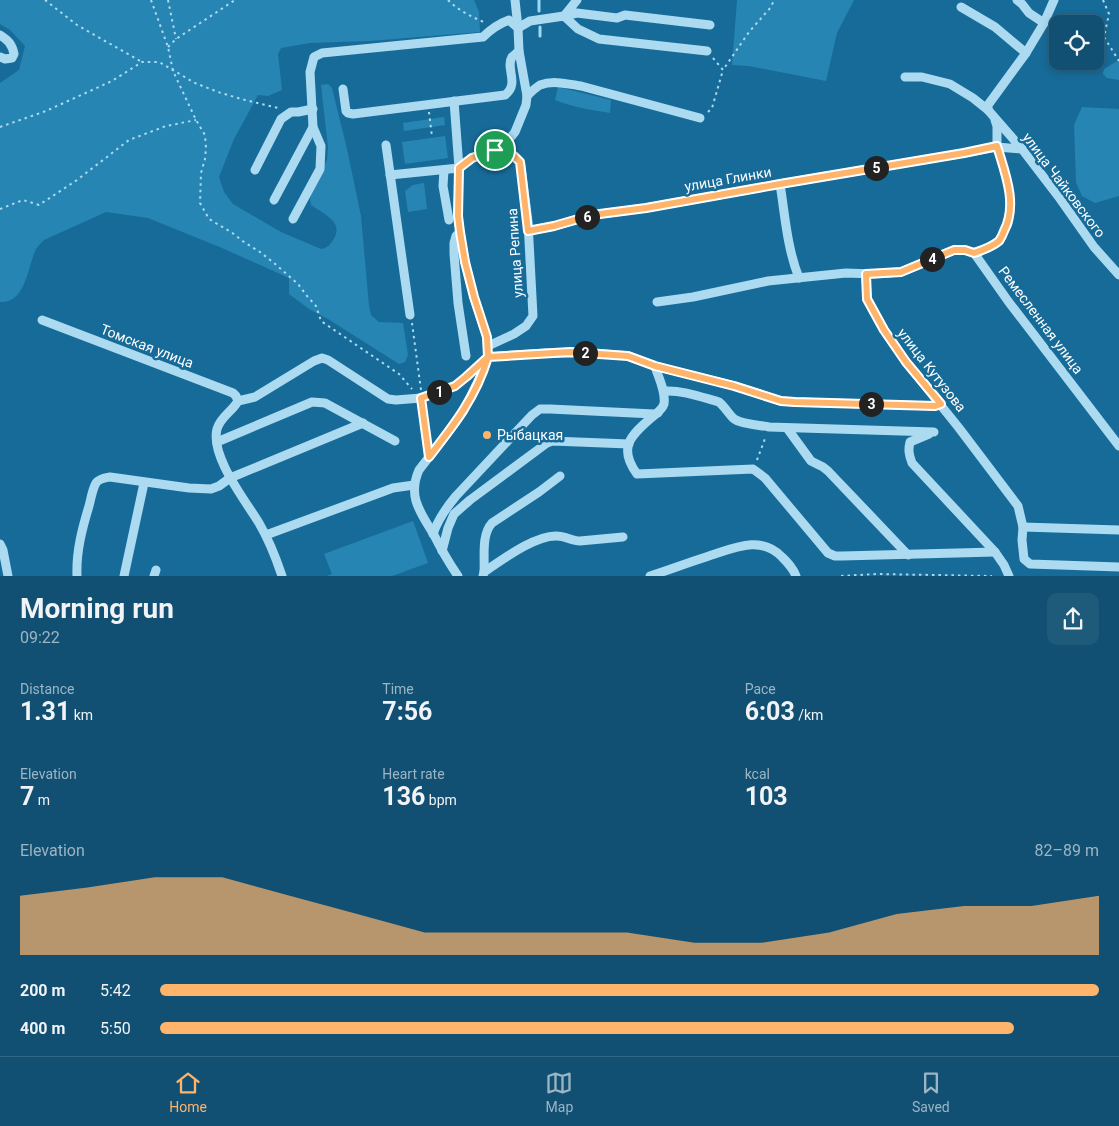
<!DOCTYPE html>
<html lang="en">
<head>
<meta charset="utf-8">
<style>
	:root { --surface:#115072; --page:#1e5a7a; --text:#f1f3f6; --muted:#9cb5c4; --line:#306784; --accent:#ffb46b }
	body { margin:0; font-family:Roboto,sans-serif; background:var(--page); color:var(--text); height:100vh; display:flex; flex-direction:column; font-size:19px; white-space:nowrap }
	* { box-sizing:border-box; margin:0 }
	p { font-size:16px; color:var(--muted) }
	.icon { flex:none; width:28px; height:28px; fill:none; stroke:currentColor; stroke-width:2; stroke-linecap:round; stroke-linejoin:round }
	.map { position:relative; height:576px; overflow:hidden }
	.drawer { display:flex; flex-direction:column; background:var(--surface); flex:1 }
	.drawer>* { flex:none }
	.controls { position:absolute; left:1049px; top:15px; display:grid; gap:10px }
	.controls a { display:grid; place-items:center; width:55px; height:55px; border-radius:10px; background:var(--surface); box-shadow:0 2px 8px #0003,0 0 0 1px var(--line); font-size:25px }
	.pin { position:absolute; display:grid; place-items:center; width:42px; height:42px; color:#fff; margin:-21px; border:2px solid #fff; border-radius:50%; box-shadow:0 1px 5px #0007 }
	.km { position:absolute; width:25px; height:25px; margin:-12px; border-radius:50%; background:#222; color:#fff; font-size:14px; line-height:25px; text-align:center }
	.round { display:grid; place-items:center; flex:none; width:52px; height:52px; border-radius:10px; background:var(--page) }
	.head { display:flex; align-items:center; justify-content:space-between; height:85px; padding:0 20px }
	h1 { font-size:28px; font-weight:700; line-height:38px }
	.metrics { display:grid; grid-template-columns:repeat(3,1fr); gap:8px; height:85px; padding:5px 20px }
	.metrics div { display:grid; align-content:center }
	.metrics b { font-size:25px; font-weight:700 }
	.metrics small { font-size:14px; font-weight:400 }
	.metrics p { font-size:14px }
	.chart { height:140px; padding:10px 20px }
	.chart p { display:flex; justify-content:space-between }
	.chart svg { width:100%; height:90px; margin-top:5px; fill:var(--accent); opacity:.7 }
	ul { padding:0 20px; list-style:none; font-size:16px }
	li { display:grid; grid-template-columns:80px 60px 1fr; align-items:center; height:38px }
	li i { height:12px; border-radius:6px; background:var(--accent) }
	.menu { display:flex; justify-content:space-around; align-items:center; height:70px; border-top:1px solid var(--line); background:var(--surface); font-size:14px; color:var(--muted) }
	.menu a { display:grid; justify-items:center; gap:2px }
	.menu .current { color:var(--accent) }
	.map>svg:first-child { display:block }
</style>
</head>
<body>
<div class="map">
<svg width="1119" height="576" viewBox="0 0 1119 576">
	<rect width="100%" height="100%" fill="#176b98"/>
	<g fill="#2785b4">
		<path d="M0 0H474L479 12 480 32 370 41 310 43 281 48 278 54 282 90 268 96 258 95 234 139 219 177 224 192 233 204 281 232 321 249C327 248 330 245 333 240 345 222 324 214 311 205L310 199 311 192 327 160 328 147 321 85 328 84 332 88 347 149 361 216 369 306 371 315 379 322 403 323 408 355 405 362 399 364 328 319 309 309 289 294V278L222 248 148 218 106 212 44 240C41 243 38 246 36 249 28 265 26 304 0 302V83L19 70 25 46 10 30 0 24Z"/>
		<path d="M737 0H854L837 33 826 81 749 66 732 65Z"/>
		<path d="M1119 60V80L1107 78 1103 74 1104 69Z"/>
		<path d="M558 87 611 100 610 113C592 110 572 107 555 100Z"/>
		<path d="M1082 107 1119 109V196L1095 203 1082 196 1076 182 1074 125Z"/>
		<path d="M444 117 445 125 404 131 403 123Z"/>
		<path d="M445 136 448 158 405 164 402 142Z"/>
		<path d="M424 183 427 209 408 212 405 191 413 185Z"/>
		<path d="M413 521 428 563 392 576H327L332 574 324 554Z"/>
	</g>
	<g fill="none" stroke-linecap="round" stroke-linejoin="round">
		<g stroke="#9dd8f4" stroke-width="3">
			<path d="M539 0V11"/>
			<path d="M540 27V36"/>
		</g>
		<g stroke="#abdaf1" stroke-width="2" stroke-dasharray="2.5 4" stroke-linecap="butt">
			<path d="M45 0 77 25 142 62"/>
			<path d="M151 0 168 47 173 71 196 120 205 135 206 148 205 159 201 173 200 203 209 219 231 232 244 242 260 252 274 263 298 284 307 296 316 306 321 321 399 374 412 389"/>
			<path d="M168 0 176 39"/>
			<path d="M448 0C459 11 472 17 486 23"/>
			<path d="M1103 0 1109 14 1104 37 1119 61"/>
			<path d="M168 47 176 39 235 0"/>
			<path d="M713 58 723 70 749 32 771 7 774 0"/>
			<path d="M429 112 432 137"/>
			<path d="M708 112 712 108 723 70"/>
			<path d="M0 127 46 111 112 81 142 62H159L195 83 218 92 241 99 278 108"/>
			<path d="M507 154 516 158"/>
			<path d="M1000 157C1006 177 1012 194 1009 215"/>
			<path d="M0 209 23 200 39 205 77 180 129 140 166 126 196 120"/>
			<path d="M412 323 421 390"/>
			<path d="M430 395 455 386 471 373"/>
			<path d="M422 407 427 444"/>
			<path d="M757 460 766 436"/>
			<path d="M841 576 876 574 992 576"/>
		</g>
		<g stroke="#abdaf1" stroke-width="9">
			<path d="M577 0 564 16 577 13 617 18 625 15 710 25"/>
			<path d="M1017 0 1022 4 1029 13 1044 23"/>
			<path d="M961 7 995 27 1026 53"/>
			<path d="M0 35C8 40 12 44 14 54L12 58 5 59 0 57"/>
			<path d="M905 77H922L950 84 973 98 988 110 1022 149 1058 196 1094 247 1119 275"/>
			<path d="M343 89 346 111 348 113 353 114 505 95C520 84 505 68 512 57 514 55 517 53 519 51"/>
			<path d="M527 96C531 92 535 88 540 85 553 80 568 84 581 86L700 118"/>
			<path d="M454 101 459 168 458 216 460 232 465 262 474 297 487 337 488 357 483 371 463 412 456 422 419 470C407 497 421 513 434 535 441 549 449 563 458 576"/>
			<path d="M988 110V105L1026 53 1044 23 1054 0"/>
			<path d="M995 120 997 126V147"/>
			<path d="M386 145 410 315"/>
			<path d="M459 168 472 158 495 150 502 147 507 142 515 132 526 105 527 96 519 51 518 28 515 0"/>
			<path d="M255 170 281 119 291 112H298L313 109"/>
			<path d="M444 170 443 186 449 220"/>
			<path d="M390 175 459 168"/>
			<path d="M780 184C785 215 787 248 799 278"/>
			<path d="M274 200 313 127"/>
			<path d="M293 219 320 169 321 146 313 127 310 72 314 57 322 53 483 37C491 29 498 24 509 20L518 28 530 21 564 16 578 29 599 39 707 51"/>
			<path d="M528 231 554 226 593 215 646 208 780 184 964 153 997 147 1022 149"/>
			<path d="M460 232 456 236 454 243V254L458 303 466 356"/>
			<path d="M974 253 988 248 1000 240 1008 223"/>
			<path d="M866 274 867 299 884 330 906 362 959 428 1018 506 1023 527 1022 540 1024 559 1030 564 1119 567"/>
			<path d="M657 302 693 297 768 281 846 273 874 274 901 272 954 250H965L974 253 1008 301 1119 446"/>
			<path d="M42 320 233 393 236 396 238 401"/>
			<path d="M488 346 514 334 526 326 533 316 528 222 521 166"/>
			<path d="M488 357 546 353H595L628 356 655 366C658 377 666 391 664 404 662 410 656 414 651 418 630 436 618 448 637 474L753 469 765 478 828 553 835 556H842L995 552"/>
			<path d="M655 366 735 386 781 401 795 402 935 406 941 404"/>
			<path d="M664 391C683 390 701 397 719 402 725 407 728 413 733 418 739 424 760 425 769 427L934 432"/>
			<path d="M787 428 811 461 823 467 828 471 908 555"/>
			<path d="M929 434 910 442C908 450 909 455 912 463L995 552 1004 565 1009 576"/>
			<path d="M217 442 312 402 325 403 395 441"/>
			<path d="M1023 527 1119 530"/>
			<path d="M433 534C438 519 446 508 456 496L532 415 540 409H550L654 414 658 413"/>
			<path d="M266 535 393 488 414 485"/>
			<path d="M0 544 3 550 8 576"/>
			<path d="M442 551 448 528 454 514 470 500 547 443 552 441 629 444"/>
			<path d="M484 572C502 560 535 535 557 536 565 536 572 541 580 541L623 537"/>
			<path d="M77 576C76 552 82 529 89 506 91 499 92 490 96 483 100 478 105 478 110 477L189 488 211 489 219 486 230 478 363 423"/>
			<path d="M124 576 144 483"/>
			<path d="M154 576 156 570"/>
			<path d="M282 576C276 558 269 540 259 523 245 500 210 456 217 429 221 416 232 412 238 401L255 397 314 361 322 358 328 360 388 399 396 400 421 398"/>
			<path d="M483 576 484 572C485 557 481 535 492 523L539 492 560 476"/>
			<path d="M650 576C669 570 687 563 706 557 732 549 760 534 782 557 788 563 793 568 796 576"/>
		</g>
	</g>
	<g fill="none" stroke-linecap="round" stroke-linejoin="round">
		<g stroke="#fff" stroke-width="10">
			<path id="route" d="M495 150 472 158 459 168 458 216 460 232 465 262 474 297 487 337 488 357 466 377 455 386 421 398 429 457C454 425 476 397 488 357L570 352 628 356 655 366 734 386 781 401 795 402 935 406 941 404 906 362 884 330 867 299 866 274 901 272 954 250H965L974 253C983 250 992 247 999 241 1001 238 1003 234 1004 231 1018 204 1005 173 997 146L964 153 780 184 646 208 592 215 554 226 528 231 520 162 514 156 495 150"/>
		</g>
		<use href="#route" stroke="#ffb46b" stroke-width="6"/>
	</g>
	<circle fill="#ffb46b" stroke="#176b98" stroke-width="2" cx="487" cy="435" r="5"/>
	<g text-anchor="middle" stroke-width="5" stroke-linejoin="round" paint-order="stroke">
		<g font-size="14" fill="#fff" stroke="#176b98">
			<text transform="translate(728 179) rotate(-10)" y="5">улица Глинки</text>
			<text transform="translate(1064 185) rotate(53)" y="5">улица Чайковского</text>
			<text transform="translate(515 253) rotate(-94)" y="5">улица Репина</text>
			<text transform="translate(1041 320) rotate(53)" y="5">Ремесленная улица</text>
			<text transform="translate(147 346) rotate(21)" y="5">Томская улица</text>
			<text transform="translate(932 370) rotate(52)" y="5">улица Кутузова</text>
		</g>
		<g font-size="14" fill="#fff" stroke="#176b98" text-anchor="start">
			<text x="497" y="440">Рыбацкая</text>
		</g>
	</g>
</svg>
<div class="controls">
<a><svg class="icon" aria-label="locate" viewBox="0 0 24 24"><circle cx="12" cy="12" r="6"/><path d="M12 2v4M12 18v4M2 12h4M18 12h4"/></svg></a>
</div>
<div class="pin" style="left:495px;top:150px;background:#1e9e55"><svg class="icon" aria-label="arrive" viewBox="0 0 24 24"><path d="M6 21V4h12l-3 4 3 4H6"/></svg></div>
<b class="km" style="left:439px;top:392px">1</b>
<b class="km" style="left:585px;top:353px">2</b>
<b class="km" style="left:871px;top:404px">3</b>
<b class="km" style="left:932px;top:259px">4</b>
<b class="km" style="left:876px;top:168px">5</b>
<b class="km" style="left:587px;top:217px">6</b>
</div>
<section class="drawer">
<div class="head"><div><h1>Morning run</h1><p>09:22</p></div><a class="round"><svg class="icon" aria-label="share" viewBox="0 0 24 24"><path d="M12 15V3M7 8l5-5 5 5M5 13v7h14v-7"/></svg></a></div>
<div class="metrics">
<div><p>Distance</p><b>1.31<small> km</small></b></div>
<div><p>Time</p><b>7:56</b></div>
<div><p>Pace</p><b>6:03<small> /km</small></b></div>
</div>
<div class="metrics">
<div><p>Elevation</p><b>7<small> m</small></b></div>
<div><p>Heart rate</p><b>136<small> bpm</small></b></div>
<div><p>kcal</p><b>103</b></div>
</div>
<div class="chart"><p><span>Elevation</span>82–89 m</p>
<svg viewBox="0 0 160 44" preserveAspectRatio="none"><path d="M0 44V15L10 11L20 6L30 6L40 15L50 24L60 33L70 33L80 33L90 33L100 38L110 38L120 33L130 24L140 20L150 20L160 15V44z"/></svg>
</div>
<ul>
<li><b>200 m</b>5:42<i style="width:100%"></i></li>
<li><b>400 m</b>5:50<i style="width:91%"></i></li>
</ul>
</section>
<nav class="menu">
<a class="current"><svg class="icon" aria-label="home" viewBox="0 0 24 24"><path d="M3 11l9-7 9 7M6 9v11h12V9"/></svg>Home</a>
<a><svg class="icon" aria-label="map" viewBox="0 0 24 24"><path d="M3 6l6-2 6 2 6-2v14l-6 2-6-2-6 2zM9 4v14M15 6v14"/></svg>Map</a>
<a><svg class="icon" aria-label="saved" viewBox="0 0 24 24"><path d="M7 4h10v16l-5-4-5 4z"/></svg>Saved</a>
</nav>
</body>
</html>
